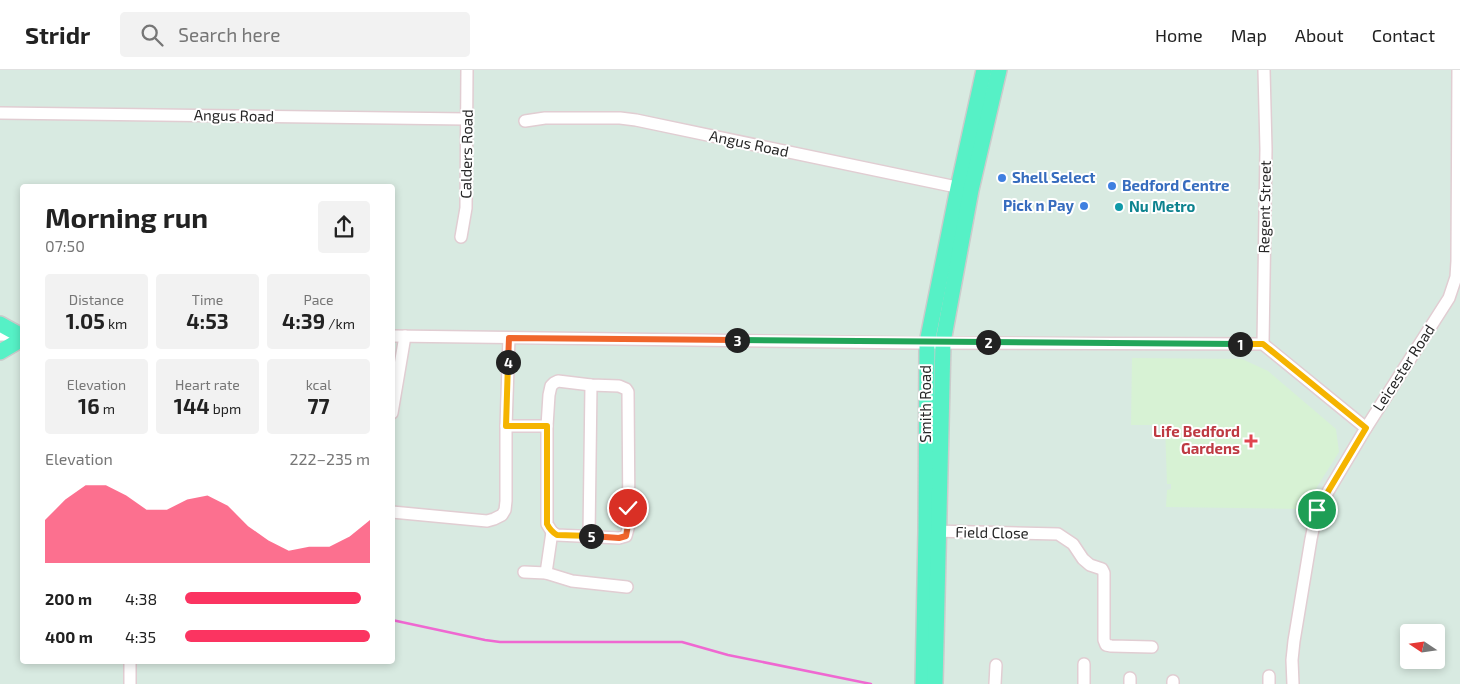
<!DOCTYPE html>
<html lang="en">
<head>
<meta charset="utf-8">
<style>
	:root { --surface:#fff; --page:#f2f2f2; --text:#222; --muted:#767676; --line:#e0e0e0; --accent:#fb3461 }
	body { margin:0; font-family:"Exo 2",sans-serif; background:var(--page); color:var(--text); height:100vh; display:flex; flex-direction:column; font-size:19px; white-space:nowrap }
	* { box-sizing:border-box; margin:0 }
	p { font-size:16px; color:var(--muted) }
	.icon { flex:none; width:28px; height:28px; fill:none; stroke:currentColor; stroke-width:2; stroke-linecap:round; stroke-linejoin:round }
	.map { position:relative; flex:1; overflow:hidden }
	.panel { position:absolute; left:20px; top:114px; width:375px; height:480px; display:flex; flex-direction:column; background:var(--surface); border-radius:5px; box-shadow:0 2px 8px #0003 }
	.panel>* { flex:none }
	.needle { width:32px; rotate:283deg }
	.fabs { position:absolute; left:1400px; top:554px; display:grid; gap:10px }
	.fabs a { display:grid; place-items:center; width:45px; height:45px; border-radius:5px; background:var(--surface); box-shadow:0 2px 8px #0003; font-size:25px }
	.pin { position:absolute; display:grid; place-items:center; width:42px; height:42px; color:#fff; margin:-21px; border:2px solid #fff; border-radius:50%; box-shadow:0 1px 5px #0007 }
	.km { position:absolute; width:25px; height:25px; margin:-12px; border-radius:50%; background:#222; color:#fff; font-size:14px; line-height:25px; text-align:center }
	.round { display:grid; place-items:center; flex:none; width:52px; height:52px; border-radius:5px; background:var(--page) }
	.head { display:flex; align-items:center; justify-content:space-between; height:85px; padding:0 25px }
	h1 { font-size:28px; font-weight:700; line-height:38px }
	.stats { display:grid; grid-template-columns:repeat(3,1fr); gap:8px; height:85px; padding:5px 25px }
	.stats div { display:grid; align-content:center; border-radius:5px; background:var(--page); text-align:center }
	.stats b { font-size:21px; font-weight:700 }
	.stats small { font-size:14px; font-weight:400 }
	.stats p { font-size:14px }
	.chart { height:140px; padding:10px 25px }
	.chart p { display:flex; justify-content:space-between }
	.chart svg { width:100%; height:90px; margin-top:5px; fill:var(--accent); opacity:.7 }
	ul { padding:0 25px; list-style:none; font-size:16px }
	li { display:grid; grid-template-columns:80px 60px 1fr; align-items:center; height:38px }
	li i { height:12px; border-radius:6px; background:var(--accent) }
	header { display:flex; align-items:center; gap:30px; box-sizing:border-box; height:70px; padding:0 25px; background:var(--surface); border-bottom:1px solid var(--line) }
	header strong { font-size:24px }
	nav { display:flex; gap:28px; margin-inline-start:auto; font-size:18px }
	.search { width:350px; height:45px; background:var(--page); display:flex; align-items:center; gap:12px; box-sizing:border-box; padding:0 18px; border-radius:5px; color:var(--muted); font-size:19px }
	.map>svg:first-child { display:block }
</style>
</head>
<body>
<header>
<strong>Stridr</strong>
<div class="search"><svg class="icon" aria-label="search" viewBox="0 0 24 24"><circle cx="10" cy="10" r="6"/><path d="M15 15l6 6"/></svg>Search here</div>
<nav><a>Home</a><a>Map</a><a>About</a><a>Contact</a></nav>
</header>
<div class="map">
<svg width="1460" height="614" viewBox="0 0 1460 614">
	<rect width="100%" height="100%" fill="#d8eae1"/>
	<path fill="#d7f2d4" d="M1132 288 1242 289 1268 301 1336 359 1339 382 1303 439 1166 437 1167 420 1171 419V414H1167L1165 355H1131Z"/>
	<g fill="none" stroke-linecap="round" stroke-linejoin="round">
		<path stroke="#ef68d1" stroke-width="2.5" d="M392 550 485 570 500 572H682L728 585 871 614"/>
		<g stroke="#e1cdd2" stroke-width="14">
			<g id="minor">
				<path d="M0 43 467 49"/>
				<path d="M525 51 545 48H620L636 50 966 119"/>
				<path d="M461 167 466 138 467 0"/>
				<path d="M0 265H21"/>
				<path d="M392 266 916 273 1263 274 1366 358"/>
				<path d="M1263 274 1266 79 1264 0"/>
				<path d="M558 311 591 315 619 316 626 319 628 322 629 455 626 466 619 468 557 465 552 462 547 454V356L549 325 551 316 554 313Z"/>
				<path d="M392 343 405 266"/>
				<path d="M506 356H547"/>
				<path d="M392 442 487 451 494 449 502 445 505 440 506 431V356L509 268"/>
				<path d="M933 461 1058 464 1073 474 1083 489 1090 495 1102 499 1104 503V570L1106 575 1111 576 1152 577"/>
				<path d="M589 466 591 315"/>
				<path d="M524 502 546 503 572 511 627 517"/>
				<path d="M546 503 552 462"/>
				<path d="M1269 606V614"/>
				<path d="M130 614V591"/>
				<path d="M995 614 996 595"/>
				<path d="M1084 614V594"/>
				<path d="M1130 614V608"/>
				<path d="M1173 614V611"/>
				<path d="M1293 614 1292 590 1294 571 1311 469 1317 440 1366 358 1449 228 1456 207 1457 191 1458 0"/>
			</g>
		</g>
		<g stroke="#cbcbcb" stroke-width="18">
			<g id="major">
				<path d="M0 254 20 265"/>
				<path d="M0 282 22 269"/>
				<path d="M923 614 926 461 927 273 958 118 984 0"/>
				<path d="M935 614 943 272 971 120 999 0"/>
			</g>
		</g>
		<use href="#minor" stroke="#fff" stroke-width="11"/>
		<use href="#major" stroke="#56f1c6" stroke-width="15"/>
	</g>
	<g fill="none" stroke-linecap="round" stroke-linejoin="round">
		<g stroke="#fff" stroke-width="10">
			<path id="split-1" d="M1240 274H1263L1366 358 1317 440"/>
		</g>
		<g stroke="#fff" stroke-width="10">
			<path id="split-2" d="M988 272 1240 274"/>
		</g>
		<g stroke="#fff" stroke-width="10">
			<path id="split-3" d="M737 270 988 272"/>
		</g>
		<g stroke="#fff" stroke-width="10">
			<path id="split-4" d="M508 292 509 268 737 270"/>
		</g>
		<g stroke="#fff" stroke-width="10">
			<path id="split-5" d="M508 292 506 356H547V454C550 460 552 462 557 465L591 466"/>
		</g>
		<g stroke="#fff" stroke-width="10">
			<path id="split-6" d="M591 466 619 468 626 466 628 455V438"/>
		</g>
		<use href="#split-1" stroke="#f5b400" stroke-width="6"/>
		<use href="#split-2" stroke="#22a559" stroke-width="6"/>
		<use href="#split-3" stroke="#22a559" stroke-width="6"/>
		<use href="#split-4" stroke="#f0652b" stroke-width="6"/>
		<use href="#split-5" stroke="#f5b400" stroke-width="6"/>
		<use href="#split-6" stroke="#f0652b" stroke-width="6"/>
	</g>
	<g fill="#3f7fe0" stroke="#fff" stroke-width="2">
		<circle cx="1002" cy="108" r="5"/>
		<circle cx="1112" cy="116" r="5"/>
		<circle cx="1084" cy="136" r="5"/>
	</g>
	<circle fill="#0f9aa8" stroke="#fff" stroke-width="2" cx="1119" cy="137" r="5"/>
	<path fill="#e0444e" stroke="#fff" stroke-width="2" d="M1248.5 363.5h5v5h5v5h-5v5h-5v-5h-5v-5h5z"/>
	<g text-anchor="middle" stroke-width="4" stroke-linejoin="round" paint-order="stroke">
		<g font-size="15" fill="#272727" stroke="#fff">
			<text transform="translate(234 46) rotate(1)" y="5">Angus Road</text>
			<text transform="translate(749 74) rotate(12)" y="5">Angus Road</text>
			<text transform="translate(467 84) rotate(-89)" y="5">Calders Road</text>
			<text transform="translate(1265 137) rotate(-89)" y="5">Regent Street</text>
			<text transform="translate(1404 298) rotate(-57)" y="5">Leicester Road</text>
			<text transform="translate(926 334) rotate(-90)" y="5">Smith Road</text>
			<text transform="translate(992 463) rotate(1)" y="5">Field Close</text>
		</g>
		<g font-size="15" font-weight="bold" fill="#366cbe" stroke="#fff" text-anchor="start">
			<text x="1012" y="113">Shell Select</text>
			<text x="1122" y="121">Bedford Centre</text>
			<text x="1074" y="141" text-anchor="end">Pick n Pay</text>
		</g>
		<g font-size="15" font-weight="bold" fill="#0d838f" stroke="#fff" text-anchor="start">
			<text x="1129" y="142">Nu Metro</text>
		</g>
		<g font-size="15" font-weight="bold" fill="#be3a42" stroke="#fff" text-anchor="end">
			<text x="1240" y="367">Life Bedford<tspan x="1240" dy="17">Gardens</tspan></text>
		</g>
	</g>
</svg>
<div class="fabs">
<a><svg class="needle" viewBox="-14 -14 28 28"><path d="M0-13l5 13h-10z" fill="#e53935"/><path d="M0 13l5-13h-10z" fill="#767676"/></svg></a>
</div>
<div class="pin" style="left:1317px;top:440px;background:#1e9e55"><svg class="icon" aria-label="arrive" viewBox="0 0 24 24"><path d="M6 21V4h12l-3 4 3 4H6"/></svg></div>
<div class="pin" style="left:628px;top:438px;background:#d93025"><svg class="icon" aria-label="check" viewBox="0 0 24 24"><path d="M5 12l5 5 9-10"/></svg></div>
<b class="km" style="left:1240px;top:274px">1</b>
<b class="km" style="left:988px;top:272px">2</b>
<b class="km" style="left:737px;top:270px">3</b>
<b class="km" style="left:508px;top:292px">4</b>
<b class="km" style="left:591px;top:466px">5</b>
<section class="panel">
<div class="head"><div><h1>Morning run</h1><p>07:50</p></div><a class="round"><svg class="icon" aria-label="share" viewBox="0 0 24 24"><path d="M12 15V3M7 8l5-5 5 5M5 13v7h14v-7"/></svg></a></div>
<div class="stats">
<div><p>Distance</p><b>1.05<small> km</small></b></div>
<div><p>Time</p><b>4:53</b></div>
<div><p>Pace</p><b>4:39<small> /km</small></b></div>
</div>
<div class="stats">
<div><p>Elevation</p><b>16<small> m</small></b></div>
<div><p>Heart rate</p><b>144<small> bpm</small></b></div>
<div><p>kcal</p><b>77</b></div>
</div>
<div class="chart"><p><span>Elevation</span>222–235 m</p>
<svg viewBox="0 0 160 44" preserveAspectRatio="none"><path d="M0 44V23L10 13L20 6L30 6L40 11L50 18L60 18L70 13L80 11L90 16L100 26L110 33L120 38L130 36L140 36L150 31L160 23V44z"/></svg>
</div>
<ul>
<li><b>200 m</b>4:38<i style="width:95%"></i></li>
<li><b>400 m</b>4:35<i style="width:100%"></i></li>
</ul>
</section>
</div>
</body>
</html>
